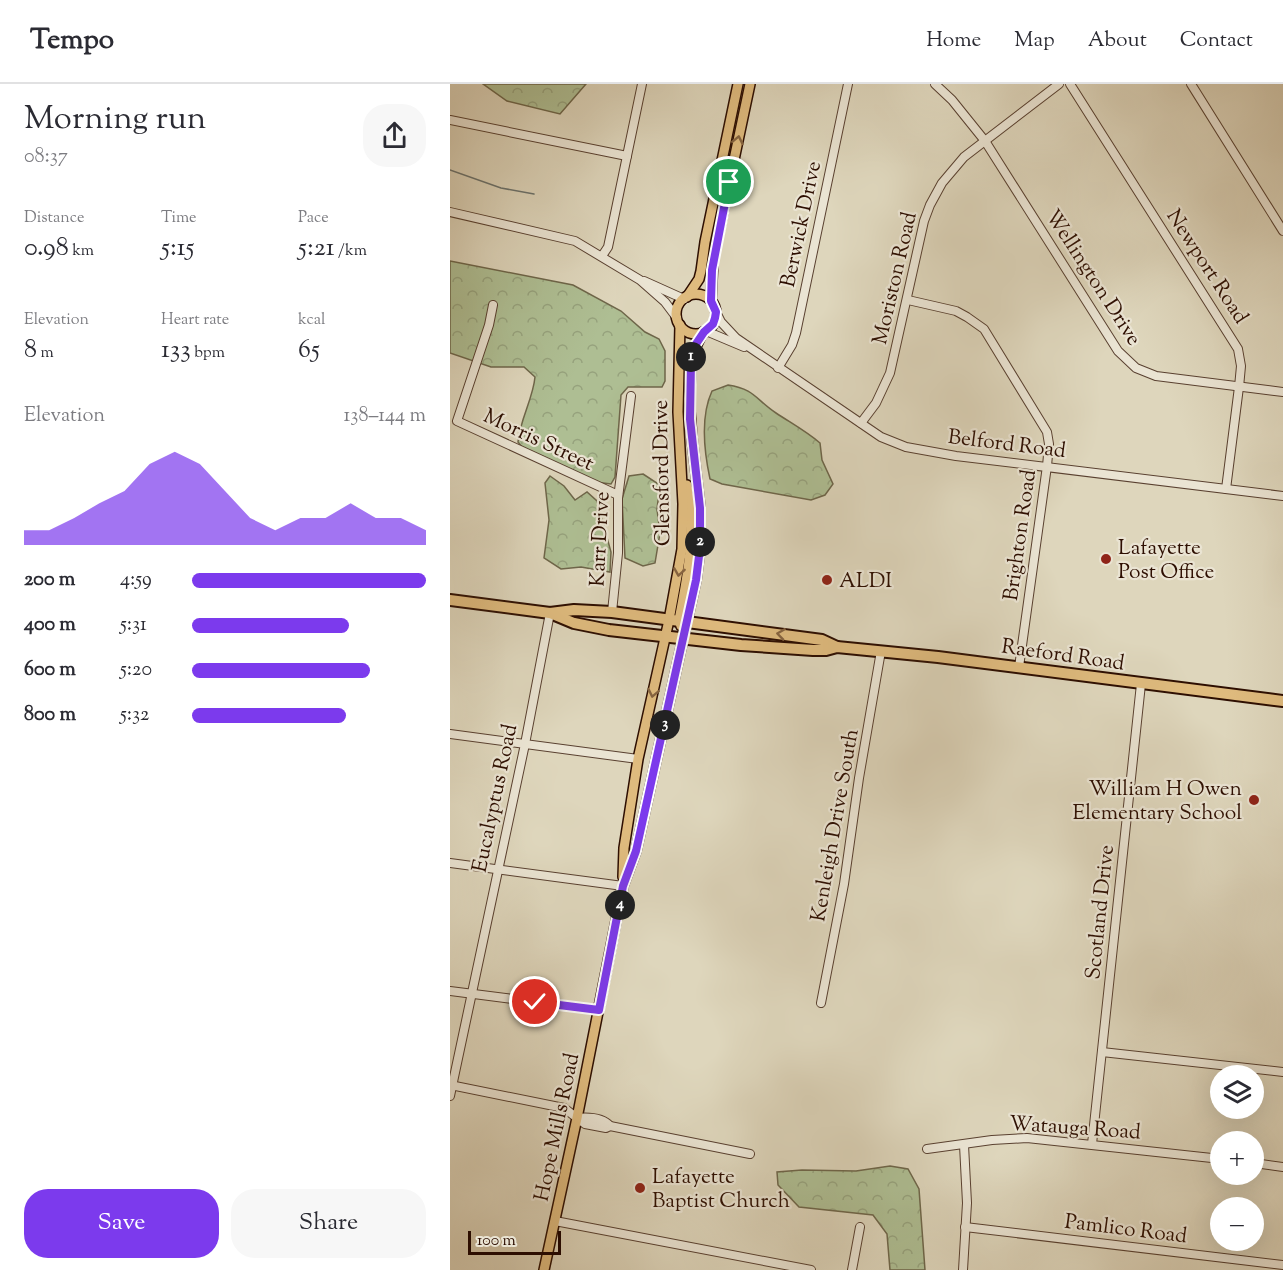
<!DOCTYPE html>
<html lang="en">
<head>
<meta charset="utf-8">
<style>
	:root { --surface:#fff; --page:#f7f7f7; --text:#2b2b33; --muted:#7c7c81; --line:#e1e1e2; --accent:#7c3aed }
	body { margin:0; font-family:"Sorts Mill Goudy",serif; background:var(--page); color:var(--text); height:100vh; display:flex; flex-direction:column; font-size:22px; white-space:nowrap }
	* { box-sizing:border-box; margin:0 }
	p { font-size:20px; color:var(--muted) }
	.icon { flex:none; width:33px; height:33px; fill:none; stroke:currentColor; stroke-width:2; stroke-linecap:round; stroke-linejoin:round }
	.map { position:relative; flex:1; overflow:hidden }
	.side { display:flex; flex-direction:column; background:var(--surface); width:450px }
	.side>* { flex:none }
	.controls { position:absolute; left:760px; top:981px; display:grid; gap:12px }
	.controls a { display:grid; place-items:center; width:54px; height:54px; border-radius:50%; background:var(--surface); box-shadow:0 6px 24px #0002; font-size:30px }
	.scale { position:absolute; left:18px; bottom:15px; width:93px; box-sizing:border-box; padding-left:6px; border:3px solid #2d0e01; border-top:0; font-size:16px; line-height:21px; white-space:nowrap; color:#2d0e01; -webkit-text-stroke:4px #eae4d3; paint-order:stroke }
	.pin { position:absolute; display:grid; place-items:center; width:51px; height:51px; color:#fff; margin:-26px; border:3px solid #fff; border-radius:50%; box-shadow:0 2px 6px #0007 }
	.km { position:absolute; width:30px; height:30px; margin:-15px; border-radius:50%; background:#222; color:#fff; font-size:16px; line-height:30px; text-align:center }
	.round { display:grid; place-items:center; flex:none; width:63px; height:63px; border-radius:24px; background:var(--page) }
	.overview { display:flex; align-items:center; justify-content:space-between; height:102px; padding:0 24px }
	h1 { font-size:33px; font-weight:600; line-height:45px }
	.figures { display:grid; grid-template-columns:repeat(3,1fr); gap:9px; height:102px; padding:6px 24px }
	.figures div { display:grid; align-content:center }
	.figures b { font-size:26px; font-weight:600 }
	.figures small { font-size:16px; font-weight:400 }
	.figures p { font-size:16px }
	.chart { height:168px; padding:12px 24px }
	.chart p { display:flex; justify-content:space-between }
	.chart svg { width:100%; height:108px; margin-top:6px; fill:var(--accent); opacity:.7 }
	.button { display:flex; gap:12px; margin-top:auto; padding:12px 24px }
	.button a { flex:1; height:69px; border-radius:24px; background:var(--accent); color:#fff; font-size:24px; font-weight:600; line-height:69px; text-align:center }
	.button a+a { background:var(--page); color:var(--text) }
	ul { padding:0 24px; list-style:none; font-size:20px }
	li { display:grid; grid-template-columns:96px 72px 1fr; align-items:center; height:45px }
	li i { height:15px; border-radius:8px; background:var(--accent) }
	header { display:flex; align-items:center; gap:36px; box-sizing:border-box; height:84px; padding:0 30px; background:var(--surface); border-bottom:2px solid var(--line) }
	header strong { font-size:28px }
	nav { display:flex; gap:33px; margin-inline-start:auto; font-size:21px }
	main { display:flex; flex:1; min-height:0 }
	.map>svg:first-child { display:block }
</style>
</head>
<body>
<header>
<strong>Tempo</strong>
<nav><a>Home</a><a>Map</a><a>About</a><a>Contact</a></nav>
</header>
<main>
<section class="side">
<div class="overview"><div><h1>Morning run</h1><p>08:37</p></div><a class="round"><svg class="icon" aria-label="share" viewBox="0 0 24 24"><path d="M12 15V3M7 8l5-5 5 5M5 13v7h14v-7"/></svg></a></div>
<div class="figures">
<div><p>Distance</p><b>0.98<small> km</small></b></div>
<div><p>Time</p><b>5:15</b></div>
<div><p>Pace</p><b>5:21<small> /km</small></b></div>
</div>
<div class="figures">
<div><p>Elevation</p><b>8<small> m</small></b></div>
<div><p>Heart rate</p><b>133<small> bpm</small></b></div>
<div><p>kcal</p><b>65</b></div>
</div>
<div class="chart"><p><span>Elevation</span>138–144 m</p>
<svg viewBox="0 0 160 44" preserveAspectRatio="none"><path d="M0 44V38L10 38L20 33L30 27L40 22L50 11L60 6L70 11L80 22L90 33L100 38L110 33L120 33L130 27L140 33L150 33L160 38V44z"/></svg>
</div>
<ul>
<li><b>200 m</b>4:59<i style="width:100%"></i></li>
<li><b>400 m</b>5:31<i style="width:67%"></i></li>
<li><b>600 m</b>5:20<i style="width:76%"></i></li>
<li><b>800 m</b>5:32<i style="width:66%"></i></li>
</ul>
<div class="button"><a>Save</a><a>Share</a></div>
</section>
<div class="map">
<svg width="833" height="1186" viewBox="0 0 833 1186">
	<defs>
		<pattern id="forest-crowns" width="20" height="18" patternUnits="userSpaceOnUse" patternTransform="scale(1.5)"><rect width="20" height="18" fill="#aebe93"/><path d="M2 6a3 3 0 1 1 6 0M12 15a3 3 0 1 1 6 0" fill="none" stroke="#96a27d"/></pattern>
	</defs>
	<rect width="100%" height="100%" fill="#ded6bc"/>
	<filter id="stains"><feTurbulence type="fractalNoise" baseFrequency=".00333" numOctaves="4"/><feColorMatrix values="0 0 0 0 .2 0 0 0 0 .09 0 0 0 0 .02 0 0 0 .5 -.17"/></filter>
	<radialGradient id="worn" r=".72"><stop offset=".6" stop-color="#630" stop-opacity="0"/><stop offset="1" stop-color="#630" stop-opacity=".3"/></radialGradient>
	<g fill="url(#forest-crowns)" stroke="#6e664a" stroke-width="1.5">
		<path d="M33 0H136L110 30 57 17Z"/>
		<path d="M0 177 123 201 171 227 195 248 209 255 215 267V297L212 303H178L171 311 165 393 161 400 145 398 72 363 68 358C70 335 83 315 85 293L74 283H41L0 269Z"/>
		<path d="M278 301C305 305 306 316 326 329 341 339 356 347 370 359L372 376 383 400 375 411 361 416 272 400 260 395C254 367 250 333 262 307Z"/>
		<path d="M193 390 210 401 207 425 210 449 205 479 193 482 175 474 172 415 179 392Z"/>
		<path d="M100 392 114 402 125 416 137 408 147 417 161 468 160 488 131 483 111 485 94 474 99 436 95 399Z"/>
		<path d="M440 1082 458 1085 469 1105 475 1186H440L437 1150 423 1131 349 1123 328 1101 327 1088 352 1086 406 1087Z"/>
	</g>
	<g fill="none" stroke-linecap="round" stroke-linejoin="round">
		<path stroke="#6b736e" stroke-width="1.5" d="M0 86 51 104 84 110"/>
		<g stroke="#594030" stroke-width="10">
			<g id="minor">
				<path d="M485 0 502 16 535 57 668 267 686 284 706 292 833 308"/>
				<path d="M620 0 788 265 791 282 789 303 776 405"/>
				<path d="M741 0 833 147"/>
				<path d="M0 36 177 72"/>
				<path d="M0 128 125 157 190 196 215 218 227 234"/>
				<path d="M152 172 158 163 192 0"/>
				<path d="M194 197 234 215"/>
				<path d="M458 216 506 227 517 233 534 245 597 348 599 360 597 382 569 583"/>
				<path d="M43 221 39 241 7 337 168 411"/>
				<path d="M266 228 271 238 286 254 431 353 456 363 506 372 833 412"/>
				<path d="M256 247 294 263"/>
				<path d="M328 284 342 261 346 249 398 0"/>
				<path d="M411 339 426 319 440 289 474 137 480 121 492 99 514 73 609 0"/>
				<path d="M162 528 168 469V414L181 312"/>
				<path d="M0 650 188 675"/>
				<path d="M0 779 173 802"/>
				<path d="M0 907 149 926"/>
				<path d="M371 919 394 800 409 694 431 567"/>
				<path d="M652 968 833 988"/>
				<path d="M0 1001 114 1024 135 1040 156 1044 160 1042 300 1070"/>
				<path d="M0 1012 75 660 100 529"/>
				<path d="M127 1034C138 1033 153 1034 160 1042"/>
				<path d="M642 1060 691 600"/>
				<path d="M477 1065 542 1056 577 1054 771 1075"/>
				<path d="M804 1079 833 1083"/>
				<path d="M105 1137 361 1186"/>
				<path d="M515 1143 833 1181"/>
				<path d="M402 1186 410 1143"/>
				<path d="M513 1186 517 1119 514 1061"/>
			</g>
		</g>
		<g stroke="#2d0e01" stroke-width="12">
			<g id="major">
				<circle cx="246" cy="230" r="20"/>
				<path d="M237 213 249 195 251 187 255 158 288 0"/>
				<path d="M261 217 263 175 300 0"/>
				<path d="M231 542 229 536C238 491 246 448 237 401"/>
				<path d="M173 793 174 764 188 675 219 536 232 465 233 420 228 328 230 241"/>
				<path d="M94 1186 127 1034 173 802 186 767 246 496 250 464V424L242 354 239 315 242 271 253 248"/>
			</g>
		</g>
		<g stroke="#2d0e01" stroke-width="14">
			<g id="highway">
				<path d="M0 516 100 529 124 526 162 528 372 556 387 563"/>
				<path d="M100 529 124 539 159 546 291 561 363 566H376L387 563 488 573 833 617"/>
			</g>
		</g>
		<use href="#minor" stroke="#eae4d3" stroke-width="8"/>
		<use href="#major" stroke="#dfbb7e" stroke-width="9"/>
		<use href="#highway" stroke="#dfbb7e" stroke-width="10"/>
	</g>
	<defs><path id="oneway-chevron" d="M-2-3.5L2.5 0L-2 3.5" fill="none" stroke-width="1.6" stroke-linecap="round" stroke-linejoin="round" transform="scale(1.5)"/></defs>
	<g stroke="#866440">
		<use href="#oneway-chevron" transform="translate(288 56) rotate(-78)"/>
		<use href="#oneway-chevron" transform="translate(229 488) rotate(99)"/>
		<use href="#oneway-chevron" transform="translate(331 550) rotate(-172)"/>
		<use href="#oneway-chevron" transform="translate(203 609) rotate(102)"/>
	</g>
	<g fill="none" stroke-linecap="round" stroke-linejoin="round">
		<g stroke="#fff" stroke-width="12">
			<path id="route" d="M85 918 149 926 173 802 186 767 246 496 250 464V424L240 335 241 277 246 260 254 248 263 240 265 234 266 228 261 217 262 186 279 98"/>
		</g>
		<use href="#route" stroke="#7c3aed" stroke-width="8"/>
	</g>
	<g fill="#8f2418" stroke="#eae4d3" stroke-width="2">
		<circle cx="656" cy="475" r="6"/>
		<circle cx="377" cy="496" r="6"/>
		<circle cx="804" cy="716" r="6"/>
		<circle cx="190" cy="1104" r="6"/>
	</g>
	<g text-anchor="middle" stroke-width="4.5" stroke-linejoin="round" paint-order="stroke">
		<g font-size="21" fill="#2d0e01" stroke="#eae4d3">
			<text transform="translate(350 140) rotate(-78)" y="7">Berwick Drive</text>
			<text transform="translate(758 182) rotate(57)" y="7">Newport Road</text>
			<text transform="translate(644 193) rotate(57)" y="7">Wellington Drive</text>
			<text transform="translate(444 194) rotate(-77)" y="7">Moriston Road</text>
			<text transform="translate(89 355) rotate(25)" y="7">Morris Street</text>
			<text transform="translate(557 359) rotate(7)" y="7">Belford Road</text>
			<text transform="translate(211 389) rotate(-91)" y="7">Glensford Drive</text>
			<text transform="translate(569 451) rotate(-82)" y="7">Brighton Road</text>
			<text transform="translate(149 455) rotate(-87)" y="7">Karr Drive</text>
			<text transform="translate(613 570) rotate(8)" y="7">Raeford Road</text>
			<text transform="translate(44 714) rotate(-78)" y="7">Eucalyptus Road</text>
			<text transform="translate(384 741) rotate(-80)" y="7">Kenleigh Drive South</text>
			<text transform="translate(649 828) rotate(-84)" y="7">Scotland Drive</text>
			<text transform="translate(106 1043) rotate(-78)" y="7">Hope Mills Road</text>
			<text transform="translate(625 1043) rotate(4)" y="7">Watauga Road</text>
			<text transform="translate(676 1144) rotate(7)" y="7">Pamlico Road</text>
		</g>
		<g font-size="21" fill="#2d0e01" stroke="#eae4d3" text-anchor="start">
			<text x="668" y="470">Lafayette<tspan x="668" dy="24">Post Office</tspan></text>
			<text x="389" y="503">ALDI</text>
			<text x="792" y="711" text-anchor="end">William H Owen<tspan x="792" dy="24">Elementary School</tspan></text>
			<text x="202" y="1099">Lafayette<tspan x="202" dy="24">Baptist Church</tspan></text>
		</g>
	</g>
	<rect width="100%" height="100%" filter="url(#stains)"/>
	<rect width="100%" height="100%" fill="url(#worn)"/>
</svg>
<div class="controls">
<a><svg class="icon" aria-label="layers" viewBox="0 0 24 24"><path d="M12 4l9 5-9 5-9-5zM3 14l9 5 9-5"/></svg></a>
<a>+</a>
<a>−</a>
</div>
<div class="scale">100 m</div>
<div class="pin" style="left:279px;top:98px;background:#1e9e55"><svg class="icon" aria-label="arrive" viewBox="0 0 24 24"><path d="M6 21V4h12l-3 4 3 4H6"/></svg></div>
<div class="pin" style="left:85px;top:918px;background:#d93025"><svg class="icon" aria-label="check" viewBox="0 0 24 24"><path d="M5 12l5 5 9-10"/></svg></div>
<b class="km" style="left:241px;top:273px">1</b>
<b class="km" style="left:250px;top:458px">2</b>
<b class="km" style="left:215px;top:641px">3</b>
<b class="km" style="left:170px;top:821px">4</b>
</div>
</main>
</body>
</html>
